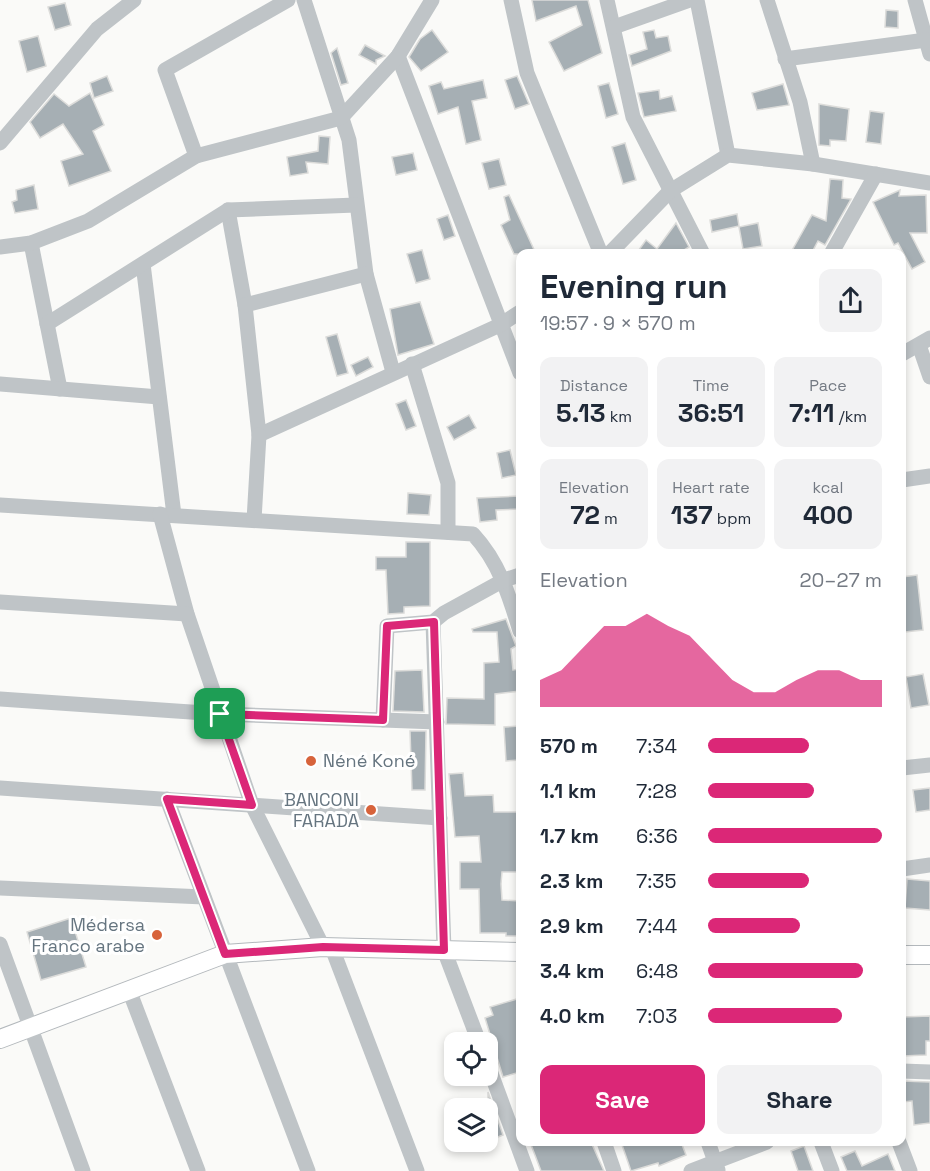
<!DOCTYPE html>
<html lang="en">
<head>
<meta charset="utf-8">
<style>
	:root { --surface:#fff; --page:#f2f2f3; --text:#1f2937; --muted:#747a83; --accent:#db2777 }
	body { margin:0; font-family:"Space Grotesk",sans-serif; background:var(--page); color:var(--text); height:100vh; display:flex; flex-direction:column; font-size:22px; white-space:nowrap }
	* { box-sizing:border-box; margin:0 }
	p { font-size:20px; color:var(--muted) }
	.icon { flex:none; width:33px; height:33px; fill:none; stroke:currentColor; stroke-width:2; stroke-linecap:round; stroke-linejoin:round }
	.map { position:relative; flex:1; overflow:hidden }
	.details { position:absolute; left:516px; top:249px; width:390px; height:897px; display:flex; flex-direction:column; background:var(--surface); border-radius:12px; box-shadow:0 3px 9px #0003 }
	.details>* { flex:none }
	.fabs { position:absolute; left:444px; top:1032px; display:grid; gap:12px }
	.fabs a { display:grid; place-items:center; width:54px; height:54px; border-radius:12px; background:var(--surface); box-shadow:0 3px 9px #0003; font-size:30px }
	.pin { position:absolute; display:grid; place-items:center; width:51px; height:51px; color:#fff; margin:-26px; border-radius:12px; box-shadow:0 3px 9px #0006 }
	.round { display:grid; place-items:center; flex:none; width:63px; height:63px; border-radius:12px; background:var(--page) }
	.headline { display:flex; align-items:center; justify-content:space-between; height:102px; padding:0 24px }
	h1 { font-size:33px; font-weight:600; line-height:45px }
	.stats { display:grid; grid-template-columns:repeat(3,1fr); gap:9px; height:102px; padding:6px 24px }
	.stats div { display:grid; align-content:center; border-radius:12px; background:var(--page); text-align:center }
	.stats b { font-size:26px; font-weight:600 }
	.stats small { font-size:16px; font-weight:400 }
	.stats p { font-size:16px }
	.chart { height:168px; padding:12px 24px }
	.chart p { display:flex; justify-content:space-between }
	.chart svg { width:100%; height:108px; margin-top:6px; fill:var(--accent); opacity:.7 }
	.action { display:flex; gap:12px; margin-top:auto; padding:12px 24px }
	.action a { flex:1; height:69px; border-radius:12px; background:var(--accent); color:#fff; font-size:24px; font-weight:600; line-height:69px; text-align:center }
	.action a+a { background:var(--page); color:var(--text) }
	ul { padding:0 24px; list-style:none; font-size:20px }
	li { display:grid; grid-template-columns:96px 72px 1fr; align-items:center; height:45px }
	li i { height:15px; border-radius:8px; background:var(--accent) }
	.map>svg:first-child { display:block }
</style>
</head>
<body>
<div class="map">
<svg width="930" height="1171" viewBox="0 0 930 1171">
	<rect width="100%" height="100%" fill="#fafaf8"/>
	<g fill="#a6afb4" stroke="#dcdcda" stroke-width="1.5">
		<path d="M532 0H588L602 53 564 71 549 42 582 25 576 6 536 21Z"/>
		<path d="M65 3 71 25 55 30 48 7Z"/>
		<path d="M886 10 898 11V28L885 27Z"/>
		<path d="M432 30 448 52 421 71 409 57 420 39Z"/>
		<path d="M654 30 656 38 668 36 671 51 632 66 629 55 647 49 643 32Z"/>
		<path d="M38 36 46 66 27 72 19 41Z"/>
		<path d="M365 45 385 56 376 60V64L359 55Z"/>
		<path d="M337 48 348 83 341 85 331 53Z"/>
		<path d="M107 76 113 91 94 98 90 83Z"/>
		<path d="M517 76 529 104 515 109 505 80Z"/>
		<path d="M483 80 487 98 472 101 481 140 466 144 458 107 438 114 429 86 441 82 444 89Z"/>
		<path d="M609 83 618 114 606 118 598 86Z"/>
		<path d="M783 84 789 105 757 110 752 93Z"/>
		<path d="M659 90 660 99 672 96 676 111 644 117 638 93Z"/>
		<path d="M90 93 104 125 93 131 111 171 69 186 61 161 83 154 63 124 40 138 30 122 54 94 69 106Z"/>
		<path d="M819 104 849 109 846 141 830 140V146L819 145Z"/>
		<path d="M870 111 884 113 881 144 866 142Z"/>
		<path d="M319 136 330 137 328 164 306 162 308 173 290 176 287 157 318 151Z"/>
		<path d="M625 143 636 180 623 184 612 147Z"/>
		<path d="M413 153 417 170 396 175 392 157Z"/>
		<path d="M499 159 506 185 489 189 482 163Z"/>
		<path d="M830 179 843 180 842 198 851 199 825 245 818 241 811 254H790L812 215 826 221Z"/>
		<path d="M34 185 38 209 15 213 12 202 17 200 16 190Z"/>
		<path d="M900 190 899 196 926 195 927 233H910L925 262 912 269 898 243 894 245 873 202Z"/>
		<path d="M509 195 536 254H514L501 225 510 220 504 197Z"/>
		<path d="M737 214 739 226 712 232 710 220Z"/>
		<path d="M448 215 455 236 444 240 437 219Z"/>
		<path d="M676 223 689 247 678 254H636L646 240 657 249Z"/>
		<path d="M758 223 762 246 743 249 739 227Z"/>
		<path d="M422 250 430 279 416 283 407 254Z"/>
		<path d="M420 302 434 344 398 355 390 309Z"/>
		<path d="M337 334 348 373 337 376 326 337Z"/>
		<path d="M368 357 373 367 356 376 351 365Z"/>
		<path d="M406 400 416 426 406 430 396 404Z"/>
		<path d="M469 415 476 428 454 440 447 427Z"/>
		<path d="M510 450 516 475 502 478 497 453Z"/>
		<path d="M408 493 431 495 429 515 407 514Z"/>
		<path d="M520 496V509L496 510 497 520 480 522 477 498Z"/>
		<path d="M406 542H430V606L404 607V613L388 614 386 570H376V557H406Z"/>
		<path d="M917 575 923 630 905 632 902 577Z"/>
		<path d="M506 619 516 646 511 649 513 670 520 669V691L495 694V725L446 724 447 698 484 699V663L499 662 497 632H473L472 629Z"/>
		<path d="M422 670 424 712 393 711 395 671Z"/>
		<path d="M923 674 929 705 911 708 906 677Z"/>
		<path d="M520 726V760L506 761 504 727Z"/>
		<path d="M410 731H426L425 790H412Z"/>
		<path d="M463 773 465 796 493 795 494 812H518L520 872H502L501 884 502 900 520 901V936H506V933H480L479 889H460V862H481L479 836 455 837 449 774Z"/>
		<path d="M930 788V810L916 812 913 790Z"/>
		<path d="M907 879 930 881V910L905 908Z"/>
		<path d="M71 918 86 967 41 980 27 932Z"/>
		<path d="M520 998V1072L503 1077 485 1018 493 1015 490 1007Z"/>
		<path d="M930 1016V1041H926V1055L902 1056V1017Z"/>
		<path d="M902 1081 930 1082V1123L914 1125 912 1101 902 1102Z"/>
		<path d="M488 1092 503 1135 490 1140 488 1134Z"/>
		<path d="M530 1142H591L604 1171H541Z"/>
		<path d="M621 1142H681L686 1155 659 1166 658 1163 631 1171Z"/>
		<path d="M804 1146 813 1171H798L791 1151Z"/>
		<path d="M855 1151 862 1166 888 1154 895 1171H847L841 1157Z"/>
	</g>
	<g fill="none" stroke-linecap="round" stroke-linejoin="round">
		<g stroke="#b3b8bc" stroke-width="20">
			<g id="major">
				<path d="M902 955H930"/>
				<path d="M0 1039 225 954 323 947 520 952"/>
			</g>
		</g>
		<g stroke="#bfc4c7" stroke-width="15">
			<path d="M304 0 349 140 366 274 393 372"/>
			<path d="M511 0 527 73 601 254"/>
			<path d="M607 0 633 117 703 254"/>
			<path d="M697 0 728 155"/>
			<path d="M767 0 800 102 813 164"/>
			<path d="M915 0 930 54"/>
			<path d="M614 27 690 0"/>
			<path d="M398 56 520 373"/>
			<path d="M785 59 926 40"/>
			<path d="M0 143 97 29 134 0"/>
			<path d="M196 156 165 70 288 0"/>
			<path d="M228 210 245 305 259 435 500 325 520 312"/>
			<path d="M31 243 60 389"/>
			<path d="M0 247 31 243 88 221 196 156 341 118 398 56 432 0"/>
			<path d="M609 254 670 191 728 155 813 164 930 183"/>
			<path d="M831 254 876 174"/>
			<path d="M143 264 174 515"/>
			<path d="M245 305 366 274"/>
			<path d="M47 324 228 210 356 205"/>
			<path d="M919 345 930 377"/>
			<path d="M902 354 930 338"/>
			<path d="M412 364 448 483V532"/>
			<path d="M0 384 159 397"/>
			<path d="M902 480 930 476"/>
			<path d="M0 505 473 534C499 562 509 595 520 631"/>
			<path d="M160 514 187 614 252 805 323 947"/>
			<path d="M254 520 259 435"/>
			<path d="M0 602 187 614"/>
			<path d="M433 622 444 950 479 1042"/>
			<path d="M0 699 220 714 437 722"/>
			<path d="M383 720 387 626 433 622 444 613 504 580 520 575"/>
			<path d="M902 768 930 765"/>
			<path d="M0 788 440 818"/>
			<path d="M167 799 308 1171"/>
			<path d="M902 869 930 865"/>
			<path d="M0 888 204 897"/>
			<path d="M0 944 83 1171"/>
			<path d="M332 948 417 1171"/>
			<path d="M129 990 198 1171"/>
			<path d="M488 1065 527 1171"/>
			<path d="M902 1071 930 1072"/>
			<path d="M604 1142 614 1171"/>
			<path d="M708 1142 718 1170"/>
			<path d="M821 1142 832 1171"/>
			<path d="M899 1142 910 1171"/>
			<path d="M691 1171 767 1142"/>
		</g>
		<use href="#major" stroke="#fff" stroke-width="18"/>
	</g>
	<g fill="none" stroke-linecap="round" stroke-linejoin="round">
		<g stroke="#fff" stroke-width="12">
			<path id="route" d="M434 622 444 950 323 947 225 954 167 799 252 805 220 714 383 720 387 626Z"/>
		</g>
		<use href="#route" stroke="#db2777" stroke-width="8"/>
	</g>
	<g fill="#d7633b" stroke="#fff" stroke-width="2">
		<circle cx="311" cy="761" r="6"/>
		<circle cx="371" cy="810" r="6"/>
		<circle cx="157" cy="935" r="6"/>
	</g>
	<g text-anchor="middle" stroke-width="6" stroke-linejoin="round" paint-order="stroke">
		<g font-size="18" fill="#667580" stroke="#fff" text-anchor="end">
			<text x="323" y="767" text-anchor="start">Néné Koné</text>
			<text x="359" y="806">BANCONI<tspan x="359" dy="21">FARADA</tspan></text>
			<text x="145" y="931">Médersa<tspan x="145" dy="21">Franco arabe</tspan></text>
		</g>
	</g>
</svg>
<div class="fabs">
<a><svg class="icon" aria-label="locate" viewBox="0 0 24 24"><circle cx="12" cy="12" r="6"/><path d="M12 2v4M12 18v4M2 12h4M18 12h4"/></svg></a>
<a><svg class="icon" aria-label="layers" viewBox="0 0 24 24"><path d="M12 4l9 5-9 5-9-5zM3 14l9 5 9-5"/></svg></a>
</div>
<div class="pin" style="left:220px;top:714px;background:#1e9e55"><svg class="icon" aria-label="arrive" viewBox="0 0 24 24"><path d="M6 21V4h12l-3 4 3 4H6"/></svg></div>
<section class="details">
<div class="headline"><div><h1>Evening run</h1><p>19:57 · 9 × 570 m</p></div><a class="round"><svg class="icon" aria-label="share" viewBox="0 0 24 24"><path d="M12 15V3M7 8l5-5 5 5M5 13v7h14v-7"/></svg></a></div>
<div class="stats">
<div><p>Distance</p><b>5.13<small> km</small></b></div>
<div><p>Time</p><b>36:51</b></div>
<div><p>Pace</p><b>7:11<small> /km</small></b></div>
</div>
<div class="stats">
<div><p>Elevation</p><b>72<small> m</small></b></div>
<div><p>Heart rate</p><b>137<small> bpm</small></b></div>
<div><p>kcal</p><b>400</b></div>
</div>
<div class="chart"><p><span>Elevation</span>20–27 m</p>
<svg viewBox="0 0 160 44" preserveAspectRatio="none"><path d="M0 44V33L10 29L20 20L30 11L40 11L50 6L60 11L70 15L80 24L90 33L100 38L110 38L120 33L130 29L140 29L150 33L160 33V44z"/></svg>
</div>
<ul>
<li><b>570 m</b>7:34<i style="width:58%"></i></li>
<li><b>1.1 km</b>7:28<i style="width:61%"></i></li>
<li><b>1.7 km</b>6:36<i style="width:100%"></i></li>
<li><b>2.3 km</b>7:35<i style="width:58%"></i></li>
<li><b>2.9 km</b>7:44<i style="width:53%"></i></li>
<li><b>3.4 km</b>6:48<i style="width:89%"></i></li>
<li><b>4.0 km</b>7:03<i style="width:77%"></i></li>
</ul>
<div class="action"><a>Save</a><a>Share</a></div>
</section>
</div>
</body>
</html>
